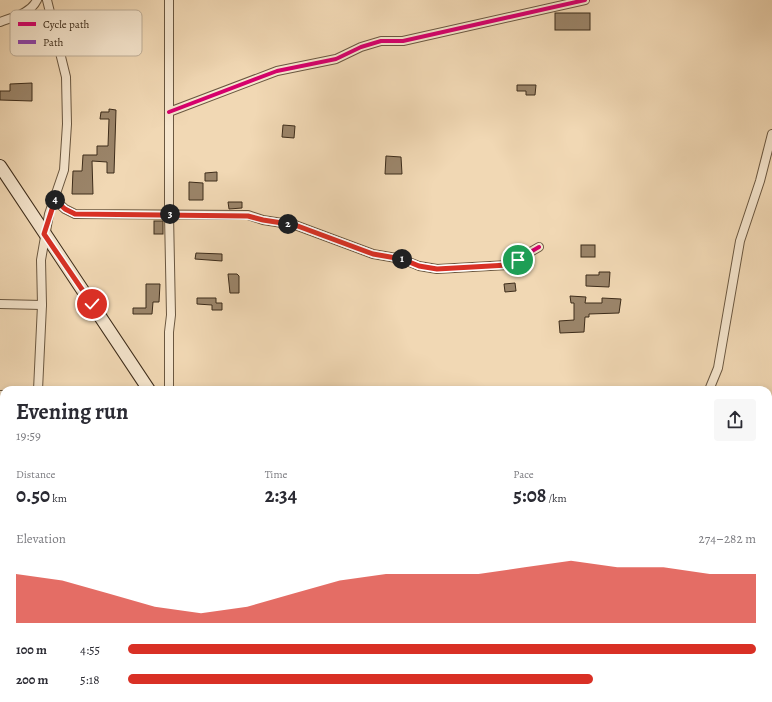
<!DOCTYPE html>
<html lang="en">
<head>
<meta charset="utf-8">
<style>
	:root { --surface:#fff; --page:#f7f7f7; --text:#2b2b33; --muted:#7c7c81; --accent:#d93025 }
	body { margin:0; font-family:Alegreya,serif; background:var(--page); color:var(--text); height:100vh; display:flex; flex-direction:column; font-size:15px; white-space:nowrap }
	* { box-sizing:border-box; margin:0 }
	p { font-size:13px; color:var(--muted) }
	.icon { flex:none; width:22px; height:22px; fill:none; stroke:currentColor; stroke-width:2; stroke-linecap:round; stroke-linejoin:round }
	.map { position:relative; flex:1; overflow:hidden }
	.drawer { position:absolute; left:0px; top:386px; width:772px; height:316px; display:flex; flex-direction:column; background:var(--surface); border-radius:12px 12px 0 0; box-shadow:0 2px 6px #0003 }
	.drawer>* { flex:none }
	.pin { position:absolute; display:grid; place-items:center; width:34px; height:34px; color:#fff; margin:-17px; border:2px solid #fff; border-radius:50%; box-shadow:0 1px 4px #0007 }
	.km { position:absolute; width:20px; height:20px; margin:-10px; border-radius:50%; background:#222; color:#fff; font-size:11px; line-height:20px; text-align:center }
	.round { display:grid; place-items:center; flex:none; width:42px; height:42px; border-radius:4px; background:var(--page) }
	.head { display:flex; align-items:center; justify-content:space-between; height:68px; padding:0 16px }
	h1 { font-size:22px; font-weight:600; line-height:30px }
	.figures { display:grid; grid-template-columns:repeat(3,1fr); gap:6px; height:68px; padding:4px 16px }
	.figures div { display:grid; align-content:center }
	.figures b { font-size:20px; font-weight:600 }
	.figures small { font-size:11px; font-weight:400 }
	.figures p { font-size:11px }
	.chart { height:112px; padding:8px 16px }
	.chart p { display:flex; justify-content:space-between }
	.chart svg { width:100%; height:72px; margin-top:4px; fill:var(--accent); opacity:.7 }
	ul { padding:0 16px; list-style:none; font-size:13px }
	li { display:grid; grid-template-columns:64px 48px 1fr; align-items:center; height:30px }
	li i { height:10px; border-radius:5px; background:var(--accent) }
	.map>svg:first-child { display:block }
</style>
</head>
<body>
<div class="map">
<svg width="772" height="702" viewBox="0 0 772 702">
	<rect width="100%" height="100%" fill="#f1d8b4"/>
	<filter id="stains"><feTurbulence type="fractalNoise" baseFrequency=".005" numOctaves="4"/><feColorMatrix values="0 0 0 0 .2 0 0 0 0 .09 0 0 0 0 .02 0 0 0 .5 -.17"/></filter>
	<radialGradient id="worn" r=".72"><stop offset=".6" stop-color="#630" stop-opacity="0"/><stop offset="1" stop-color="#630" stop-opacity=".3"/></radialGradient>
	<g fill="#9b856a" stroke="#3d2c1a">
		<rect x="555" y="13" width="35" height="17"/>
		<path d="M32 83V101L0 100V91H10V84Z"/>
		<path d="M517 85H536L535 95H526V91H517Z"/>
		<path d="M109 109 116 110 114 173H107V162L92 161 93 194H72L73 171H82L83 155H97V146H108L109 119H100L101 112H109Z"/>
		<path d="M283 125 295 126 294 138 282 137Z"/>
		<path d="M386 156 401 157 402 174H385Z"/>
		<path d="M217 172V181H205V173Z"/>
		<path d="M189 182 203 183V200H189Z"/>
		<path d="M228 202H242V208L229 209Z"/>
		<rect x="154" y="221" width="9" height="13"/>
		<rect x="581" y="245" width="14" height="12"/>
		<path d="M196 253 222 254V261L195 259Z"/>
		<path d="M599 272H610L609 287 586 286V275H599Z"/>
		<path d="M228 274H237L239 276V293H230Z"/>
		<path d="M515 283 516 291 505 292 504 284Z"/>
		<path d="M146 284H160L159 302H153L152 314H133V308H146Z"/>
		<path d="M570 296 586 297 585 303H602V298L621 299 619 313 589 314V317H585L584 332 560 333 559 321 574 320V303H571Z"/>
		<path d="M197 298H216V303H222V310H212V305L197 304Z"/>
	</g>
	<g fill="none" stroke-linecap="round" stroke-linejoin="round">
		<g stroke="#6a5740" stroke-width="10">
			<g id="street">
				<path d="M0 22C13 17 30 14 37 0"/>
				<path d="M169 112 277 71 336 59 361 47 381 41H403L585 0"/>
				<path d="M55 200 65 209 75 214 248 215 263 220 295 225 373 254 402 259 419 266 437 269 508 265 539 247"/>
				<path d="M0 304 42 305"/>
				<path d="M38 390 42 305 41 260 49 214 64 170 67 124 66 77 47 0"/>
				<path d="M169 390V332L171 315 169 214V0"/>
				<path d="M709 390 718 368 740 241 760 181 772 134"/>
				<path d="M0 395H4"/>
				<path d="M0 545H4"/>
				<path d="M0 632H4"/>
				<path d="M618 702 619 698"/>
			</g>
		</g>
		<g stroke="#3d2c1a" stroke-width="14">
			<g id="secondary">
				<path d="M0 166 149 390"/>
				<path d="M306 698 307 702"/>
			</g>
		</g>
		<use href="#street" stroke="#f6e6ce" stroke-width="8"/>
		<use href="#secondary" stroke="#f6e6ce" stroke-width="12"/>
		<path stroke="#8e44ad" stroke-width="3" stroke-dasharray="6 3" stroke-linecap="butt" d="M153 702 156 698"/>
		<g stroke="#f6e6ce" stroke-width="6">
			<g id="cycleway">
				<path d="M169 112 277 71 336 59 361 47 381 41H403L585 0"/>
				<path d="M55 200 65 209 75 214 248 215 263 220 295 225 373 254 402 259 419 266 437 269 508 265 539 247"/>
			</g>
		</g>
		<use href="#cycleway" stroke="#d6006c" stroke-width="4"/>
	</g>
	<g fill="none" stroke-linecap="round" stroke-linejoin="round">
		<g stroke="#fff" stroke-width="8">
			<path id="route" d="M92 304 44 234 55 200 65 209 75 214 248 216 263 220 295 225 373 254 402 259 419 266 437 269 508 265 518 260"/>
		</g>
		<use href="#route" stroke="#d93025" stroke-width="5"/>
	</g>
	<rect x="10" y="10" width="132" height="46" rx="6" fill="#f6e6ce" stroke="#beae98" stroke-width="1"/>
	<rect x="18" y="22" width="18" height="4" fill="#d6006c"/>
	<rect x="18" y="40" width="18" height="4" fill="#8e44ad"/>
	<g font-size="11" fill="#3d2c1a">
		<text x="43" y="28">Cycle path</text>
		<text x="43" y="46">Path</text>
	</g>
	<rect width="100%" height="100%" filter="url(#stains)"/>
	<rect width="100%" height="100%" fill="url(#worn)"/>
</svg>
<div class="pin" style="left:518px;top:260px;background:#1e9e55"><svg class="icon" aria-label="arrive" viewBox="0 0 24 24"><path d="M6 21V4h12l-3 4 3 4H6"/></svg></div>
<div class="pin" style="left:92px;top:304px;background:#d93025"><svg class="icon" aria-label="check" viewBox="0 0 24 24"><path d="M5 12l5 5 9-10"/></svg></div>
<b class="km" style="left:402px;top:259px">1</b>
<b class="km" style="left:288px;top:224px">2</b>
<b class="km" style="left:170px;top:214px">3</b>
<b class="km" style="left:55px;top:200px">4</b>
<section class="drawer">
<div class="head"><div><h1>Evening run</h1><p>19:59</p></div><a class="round"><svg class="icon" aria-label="share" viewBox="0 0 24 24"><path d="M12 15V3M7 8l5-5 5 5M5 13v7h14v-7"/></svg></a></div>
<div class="figures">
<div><p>Distance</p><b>0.50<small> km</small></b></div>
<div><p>Time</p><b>2:34</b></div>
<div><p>Pace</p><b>5:08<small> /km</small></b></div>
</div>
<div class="chart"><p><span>Elevation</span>274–282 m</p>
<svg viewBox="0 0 160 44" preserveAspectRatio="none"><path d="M0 44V14L10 18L20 26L30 34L40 38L50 34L60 26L70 18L80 14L90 14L100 14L110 10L120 6L130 10L140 10L150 14L160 14V44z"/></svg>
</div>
<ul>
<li><b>100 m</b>4:55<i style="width:100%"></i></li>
<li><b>200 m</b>5:18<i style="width:74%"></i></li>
</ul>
</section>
</div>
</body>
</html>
